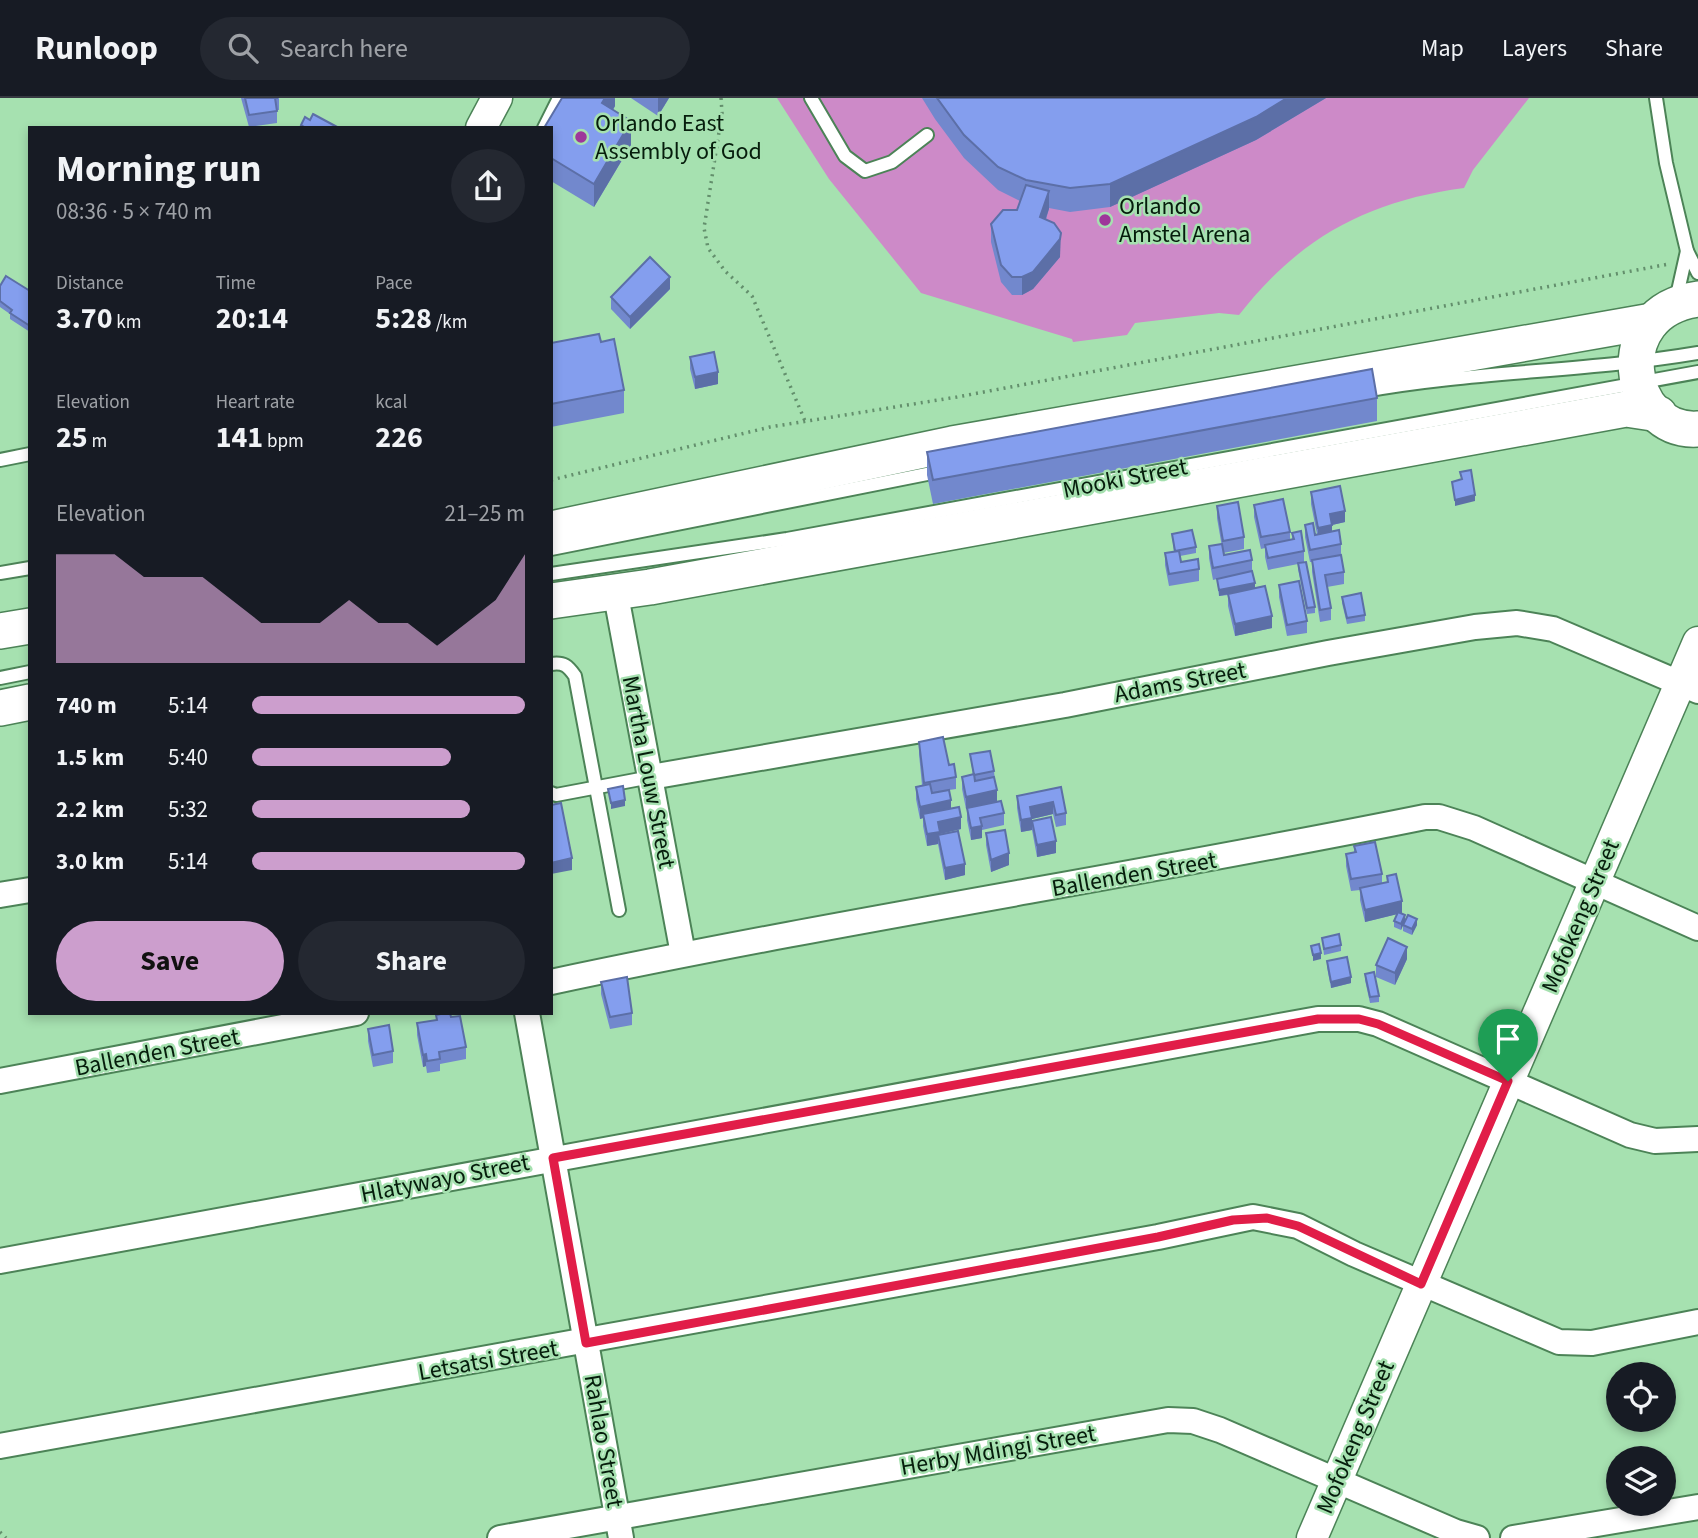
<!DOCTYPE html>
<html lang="en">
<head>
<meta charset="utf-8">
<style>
	:root { --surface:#171b24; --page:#242831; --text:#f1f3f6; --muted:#9ea1a6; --line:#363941; --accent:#cc9ecd }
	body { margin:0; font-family:"Source Sans 3",sans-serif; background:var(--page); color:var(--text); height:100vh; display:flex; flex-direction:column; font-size:26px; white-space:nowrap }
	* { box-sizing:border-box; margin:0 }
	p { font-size:23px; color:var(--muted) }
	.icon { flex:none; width:38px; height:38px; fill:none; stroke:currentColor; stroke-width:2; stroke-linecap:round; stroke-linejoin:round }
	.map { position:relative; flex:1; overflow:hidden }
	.sheet { position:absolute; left:28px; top:28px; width:525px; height:889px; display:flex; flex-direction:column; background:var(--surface); border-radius:0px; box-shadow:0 4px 10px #0003 }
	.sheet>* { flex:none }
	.buttons { position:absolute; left:1606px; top:1264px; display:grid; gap:14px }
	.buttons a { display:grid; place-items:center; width:70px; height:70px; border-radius:50%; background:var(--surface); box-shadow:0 4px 10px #0003; font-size:35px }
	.pin { position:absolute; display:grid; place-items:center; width:60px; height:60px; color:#fff; margin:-72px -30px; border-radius:50% 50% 50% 0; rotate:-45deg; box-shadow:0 0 7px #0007 }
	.pin .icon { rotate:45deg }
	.round { display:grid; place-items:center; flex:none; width:74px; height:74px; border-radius:37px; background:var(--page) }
	.summary { display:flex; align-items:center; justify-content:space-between; height:119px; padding:0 28px }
	h1 { font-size:38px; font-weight:700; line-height:52px }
	.metrics { display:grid; grid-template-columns:repeat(3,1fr); gap:10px; height:119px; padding:7px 28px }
	.metrics div { display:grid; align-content:center }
	.metrics b { font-size:30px; font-weight:700 }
	.metrics small { font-size:19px; font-weight:400 }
	.metrics p { font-size:19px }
	.chart { height:196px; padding:14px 28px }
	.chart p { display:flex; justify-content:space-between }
	.chart svg { width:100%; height:126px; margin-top:7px; fill:var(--accent); opacity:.7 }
	.button { display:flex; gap:14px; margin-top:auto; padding:14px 28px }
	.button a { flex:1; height:80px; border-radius:42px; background:var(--accent); color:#111; font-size:28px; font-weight:700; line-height:80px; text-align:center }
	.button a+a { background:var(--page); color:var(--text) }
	ul { padding:0 28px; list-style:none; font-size:23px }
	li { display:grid; grid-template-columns:112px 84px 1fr; align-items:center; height:52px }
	li i { height:18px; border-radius:9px; background:var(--accent) }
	header { display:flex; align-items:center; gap:42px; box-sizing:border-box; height:98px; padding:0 35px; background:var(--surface); border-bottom:2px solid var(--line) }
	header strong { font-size:33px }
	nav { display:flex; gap:38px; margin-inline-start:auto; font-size:24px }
	.search { width:490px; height:63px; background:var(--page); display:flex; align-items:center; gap:18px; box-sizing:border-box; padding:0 24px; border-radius:38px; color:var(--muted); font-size:26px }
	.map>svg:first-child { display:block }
</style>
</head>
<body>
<header>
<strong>Runloop</strong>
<div class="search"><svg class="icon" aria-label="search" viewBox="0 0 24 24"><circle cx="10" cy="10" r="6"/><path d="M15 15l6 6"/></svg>Search here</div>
<nav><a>Map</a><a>Layers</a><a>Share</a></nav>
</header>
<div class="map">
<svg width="1698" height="1440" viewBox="0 0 1698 1440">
	<rect width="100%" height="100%" fill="#a6e1b0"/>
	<path fill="#cd8ac8" d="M777 0H1529L1473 72 1464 90C1367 103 1299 140 1239 217L1219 215 1135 225 1127 237 1073 244 1072 241 921 195 829 81Z"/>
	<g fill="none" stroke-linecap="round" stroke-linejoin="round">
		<g stroke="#4c8357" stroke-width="16">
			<g id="service">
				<path d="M811 0 845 58 865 73 892 64 927 37"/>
				<path d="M1656 0 1666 65 1687 153 1698 175"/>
				<path d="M544 30 559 0"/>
				<path d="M1676 202 1687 153"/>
				<path d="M1359 294C1471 273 1586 274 1698 255"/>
				<path d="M0 362 30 356"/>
				<path d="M551 451 942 373"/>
				<path d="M0 475 30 470"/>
				<path d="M551 476 787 441 1698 274"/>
				<path d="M551 566C564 564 568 568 575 578L619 812"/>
				<path d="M0 580 30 574"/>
				<path d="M551 695 556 697 651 679"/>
			</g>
		</g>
		<g stroke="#4c8357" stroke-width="28">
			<g id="minor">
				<path d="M615 492 683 856"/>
				<path d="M651 679 1065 607 1328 555 1475 529 1517 525 1553 531 1698 593"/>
				<path d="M0 797 30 792"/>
				<path d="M551 884C841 822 1134 778 1425 719H1439L1474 730 1698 830"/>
				<path d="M527 915 621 1440"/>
				<path d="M0 983 356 915"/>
				<path d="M0 1163 1318 921H1359L1378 926 1630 1037 1655 1043 1698 1041"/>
				<path d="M0 1348 1158 1139 1253 1119 1298 1128 1354 1156 1559 1244 1592 1245 1698 1224"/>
				<path d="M500 1440 1168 1322 1193 1323 1220 1332 1456 1434 1477 1440"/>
				<path d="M1513 1440 1698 1409"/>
			</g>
		</g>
		<g stroke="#4c8357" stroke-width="33">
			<g id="tertiary">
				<path d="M481 30 497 0"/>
				<path d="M1312 1440 1698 544"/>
			</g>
		</g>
		<g stroke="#4c8357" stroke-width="38">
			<g id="secondary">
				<path d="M1698 201C1606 213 1626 336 1698 331"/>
				<path d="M551 431 952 346 1652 223"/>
				<path d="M551 503 650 489 1626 311 1659 316"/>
				<path d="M0 533 30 528"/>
				<path d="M0 610 30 604"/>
			</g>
		</g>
		<g stroke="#638f6c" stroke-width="3.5" stroke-dasharray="2 5" stroke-linecap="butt">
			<path d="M721 0 722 15 704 130 708 150 725 173 752 198 805 323"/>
			<path d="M551 382 770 329 957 299 1669 166"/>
			<path d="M0 1434 6 1440"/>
		</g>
		<use href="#service" stroke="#fff" stroke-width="12"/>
		<use href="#minor" stroke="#fff" stroke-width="24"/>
		<use href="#tertiary" stroke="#fff" stroke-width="30"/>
		<use href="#secondary" stroke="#fff" stroke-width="35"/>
	</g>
	<g fill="#7288cd">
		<path d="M241 0H279V12H277V25L249 29Z"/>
		<path d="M615 0V8L613 12 631 47 594 109 551 83V30Z"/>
		<path d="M631 0H669L658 18Z"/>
		<path d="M922 0H1326L1256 42 1110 109 1070 114 1049 110 1046 122 1060 159 1033 191 1022 197H1012L1001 184 991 144V126L1017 112 1020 103 998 92 964 60 935 21Z"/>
		<path d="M0 188 30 193V234L10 221V216L0 209Z"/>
		<path d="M670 191 630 231 611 211V199Z"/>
		<path d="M601 244 624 292V315L551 329V245Z"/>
		<path d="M690 259 718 286 695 291 690 271Z"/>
		<path d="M1377 300V323L933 406 927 377V354Z"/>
		<path d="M1311 394 1345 424 1332 427V433L1341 446V457L1344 474V486L1327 489 1331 510V522L1320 524 1312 474V464H1310L1305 439V427L1315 437 1317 436 1311 406Z"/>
		<path d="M1254 407 1290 434V442L1292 441V435L1304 453V464L1315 509V515L1307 516 1298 471V466L1268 472 1265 459V450L1261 451 1254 419Z"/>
		<path d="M1217 408 1244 439V451L1223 455 1217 420Z"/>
		<path d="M1172 436 1196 449V455L1180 458 1181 464 1199 471V483L1169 488 1165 467V455L1174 454Z"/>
		<path d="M1209 448 1224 457 1252 462V473L1255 490 1272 530 1235 538 1228 508V497L1219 498 1217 481 1213 482 1209 460Z"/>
		<path d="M1279 487 1307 523V535L1287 538 1279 499Z"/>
		<path d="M1342 499 1365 517V523L1347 526 1342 505Z"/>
		<path d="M919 644 949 667 956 679V691L949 692 951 711 961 731 940 736V737L965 777 945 782 938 746 927 748 923 728V720L920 721 916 701V689L922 687 919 656Z"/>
		<path d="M970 656 994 673 997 704 1004 715V727L982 732V740L971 742 967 722V710L966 711 962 691V679L973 677Z"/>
		<path d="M1061 689 1066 715V727L1056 729 1053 716 1032 721V723L1056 755 1037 759 1032 732 1021 734 1017 710V698Z"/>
		<path d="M986 735 1009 767 991 774 986 747Z"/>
		<path d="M1354 748 1382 776V785L1387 784V778L1402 815H1400L1405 823 1401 832 1394 829V823L1397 816 1365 824 1360 802V792L1351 793 1346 768V756L1354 754Z"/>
		<path d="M1403 827H1417L1412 837 1403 833Z"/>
		<path d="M1322 840 1341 847V853L1324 857Z"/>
		<path d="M1407 861 1395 887 1376 879V867Z"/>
		<path d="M1327 863 1351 885 1331 890 1327 869Z"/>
		<path d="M1365 876 1379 898V904L1370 905 1365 882Z"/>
		<path d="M601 884 632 915V927L610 931 601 896Z"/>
		<path d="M436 917 451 919 466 949V961L440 966V973L427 975 426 968 423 969 417 937V925L436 922Z"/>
		<path d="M368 931 393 953V965L373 969 368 943Z"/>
	</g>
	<g fill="#5c6fa7">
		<path d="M605 0H615V8L602 29V5Z"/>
		<path d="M658 0H669L658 18Z"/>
		<path d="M1287 0H1326L1256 42 1110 109V86Z"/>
		<path d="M631 23V47L594 109V86Z"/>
		<path d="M1049 93V111L1040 137V119Z"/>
		<path d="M1061 135 1060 159 1033 191 1022 197V179Z"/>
		<path d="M670 179V191L630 231V219Z"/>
		<path d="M718 274V286L695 291V279Z"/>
		<path d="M1475 397V403L1455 408V402Z"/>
		<path d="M1345 413V424L1332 427V439L1318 442V430L1330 416Z"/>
		<path d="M1255 485V491L1219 498V492Z"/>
		<path d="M1272 518V530L1235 538V526Z"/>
		<path d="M997 692V704L966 711V699Z"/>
		<path d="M625 702V708L611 711V705Z"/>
		<path d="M951 702V714L923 716V720L920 721V709Z"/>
		<path d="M1053 704V716L1032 721V732L1021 734V722L1030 709Z"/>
		<path d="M961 719V731L940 736V746L938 737V746L927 748V736L938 724Z"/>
		<path d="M982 728V740L971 742V730Z"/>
		<path d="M1056 743V755L1037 759V747Z"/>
		<path d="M1009 755V767L991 774V762Z"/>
		<path d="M572 760V772L551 776V765Z"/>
		<path d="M965 766V777L945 782V770Z"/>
		<path d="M1402 803V815L1365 824V812Z"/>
		<path d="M1405 817V823L1401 832V826Z"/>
		<path d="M1417 821V827L1412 837V831Z"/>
		<path d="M1407 849V861L1395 887V875Z"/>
		<path d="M1321 855V861L1313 863V857Z"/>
		<path d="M1351 879V885L1331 890V884Z"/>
		<path d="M426 956V968L423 969V957Z"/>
	</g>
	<g fill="#849eee" stroke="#5c6fa7" stroke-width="2">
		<path d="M245 0H278H275L277 13 249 17Z"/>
		<path d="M562 0H605L602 5 631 23 594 86 551 60V30H544Z"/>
		<path d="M937 0H1287L1256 19 1110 86 1070 90 1026 82 998 69 964 37Z"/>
		<path d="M313 16 339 30H306L301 27 305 19 310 22Z"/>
		<path d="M1026 87 1049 93 1040 119 1054 125 1061 135 1060 141 1033 174 1022 179H1012L1001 167 991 126 1003 112H1017Z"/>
		<path d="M650 159 670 179 630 219 611 199Z"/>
		<path d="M6 178 30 193V228L10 215 12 212 0 203V188Z"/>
		<path d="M599 236 601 244 614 241 624 292 551 306V245Z"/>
		<path d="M714 254 718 274 695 279 690 259Z"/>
		<path d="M1372 271 1377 300 933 382 927 354Z"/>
		<path d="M1471 372 1475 397 1455 402 1452 384 1462 381 1460 374Z"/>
		<path d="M1340 388 1345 413 1330 416 1332 427 1318 430 1311 394Z"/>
		<path d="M1283 401 1290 434 1261 439 1254 407Z"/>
		<path d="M1238 404 1244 439 1223 443 1217 408Z"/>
		<path d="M1313 425 1315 437 1339 432 1341 446 1310 452 1305 427Z"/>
		<path d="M1192 432 1196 449 1175 453 1172 436Z"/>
		<path d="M1301 433 1304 453 1268 460 1265 447 1294 441 1292 435Z"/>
		<path d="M1222 446 1224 457 1250 452 1252 462 1213 470 1209 448Z"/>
		<path d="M1179 453 1181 464 1198 461 1199 471 1169 476 1165 455Z"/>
		<path d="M1341 457 1344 474 1325 477 1331 510 1320 512 1312 462Z"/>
		<path d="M1306 464 1315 509 1307 510 1298 465Z"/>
		<path d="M1252 473 1255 485 1219 492 1217 481Z"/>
		<path d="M1299 483 1307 523 1287 527 1279 487Z"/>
		<path d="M1265 488 1272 518 1235 526 1228 496Z"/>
		<path d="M1361 495 1365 517 1347 520 1342 499Z"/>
		<path d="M943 639 949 667 954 666 956 679 924 685 919 644Z"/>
		<path d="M990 653 994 673 974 677 970 656Z"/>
		<path d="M974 676 975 683 994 679 997 692 966 699 962 679Z"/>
		<path d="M930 686 932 695 949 692 951 702 920 709 916 689Z"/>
		<path d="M623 688 625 702 611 705 608 691Z"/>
		<path d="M1061 689 1066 715 1056 717 1053 704 1030 709 1032 720 1021 722 1017 698Z"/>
		<path d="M1001 703 1004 715 980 720 982 728 971 730 967 710Z"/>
		<path d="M561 705 572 760 551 765V707Z"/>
		<path d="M959 709 961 719 938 724 940 734 927 736 923 716Z"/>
		<path d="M1051 719 1056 743 1037 747 1032 723Z"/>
		<path d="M1005 732 1009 755 991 762 986 735Z"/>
		<path d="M958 733 965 766 945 770 938 737Z"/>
		<path d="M1375 744 1382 776 1351 781 1346 756 1356 754 1354 748Z"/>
		<path d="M1396 776 1402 803 1365 812 1360 790 1388 784 1387 778Z"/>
		<path d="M1398 814 1405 817 1401 826 1394 823Z"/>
		<path d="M1408 817 1417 821 1412 831 1403 827Z"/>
		<path d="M1339 836 1341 847 1324 851 1322 840Z"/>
		<path d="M1388 840 1407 849 1395 875 1376 867Z"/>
		<path d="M1319 846 1321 855 1313 857 1311 848Z"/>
		<path d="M1347 859 1351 879 1331 884 1327 863Z"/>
		<path d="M1374 874 1379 898 1370 899 1365 876Z"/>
		<path d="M627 879 632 915 610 919 601 884Z"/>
		<path d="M445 915H450L451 919 460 918 466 949 439 954 440 961 427 963 426 956 423 957 417 925 437 922 436 917Z"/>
		<path d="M389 927 393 953 373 957 368 931Z"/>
	</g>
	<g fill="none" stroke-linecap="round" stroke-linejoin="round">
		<g stroke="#fff" stroke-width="14">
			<path id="route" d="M1318 921H1359L1378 926 1508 983 1421 1186 1298 1128 1267 1120 1233 1122 1158 1139 586 1245 553 1060Z"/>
		</g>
		<use href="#route" stroke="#e11d48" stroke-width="9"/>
	</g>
	<g fill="#9e369a" stroke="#a6e1b0" stroke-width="2.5">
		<circle cx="581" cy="39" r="7"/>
		<circle cx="1105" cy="122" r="7"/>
	</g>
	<g text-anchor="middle" stroke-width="5" stroke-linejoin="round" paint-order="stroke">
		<g font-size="24" fill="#061d0c" stroke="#a6e1b0" text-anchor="start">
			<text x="595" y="33">Orlando East<tspan x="595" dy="28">Assembly of God</tspan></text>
			<text x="1119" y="116">Orlando<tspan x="1119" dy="28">Amstel Arena</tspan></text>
		</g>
		<g font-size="24" fill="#061d0c" stroke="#a6e1b0">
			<text transform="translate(1125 380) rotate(-11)" y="8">Mooki Street</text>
			<text transform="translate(1180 584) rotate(-11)" y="8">Adams Street</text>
			<text transform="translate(649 674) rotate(79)" y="8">Martha Louw Street</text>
			<text transform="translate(1134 776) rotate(-10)" y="8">Ballenden Street</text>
			<text transform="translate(1580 818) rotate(-67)" y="8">Mofokeng Street</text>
			<text transform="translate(157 954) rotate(-11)" y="8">Ballenden Street</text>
			<text transform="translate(445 1080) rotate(-11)" y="8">Hlatywayo Street</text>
			<text transform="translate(488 1262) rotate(-10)" y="8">Letsatsi Street</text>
			<text transform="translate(1355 1339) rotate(-67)" y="8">Mofokeng Street</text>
			<text transform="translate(604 1343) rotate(80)" y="8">Rahlao Street</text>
			<text transform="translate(998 1352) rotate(-10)" y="8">Herby Mdingi Street</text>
		</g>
	</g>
</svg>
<div class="buttons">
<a><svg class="icon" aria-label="locate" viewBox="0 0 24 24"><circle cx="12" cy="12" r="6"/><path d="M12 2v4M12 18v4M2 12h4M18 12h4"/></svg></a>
<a><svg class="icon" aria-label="layers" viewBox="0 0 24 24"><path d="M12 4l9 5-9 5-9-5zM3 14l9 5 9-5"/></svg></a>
</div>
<div class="pin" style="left:1508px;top:983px;background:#1e9e55"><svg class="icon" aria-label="arrive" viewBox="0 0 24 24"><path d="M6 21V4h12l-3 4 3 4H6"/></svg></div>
<section class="sheet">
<div class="summary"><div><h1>Morning run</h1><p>08:36 · 5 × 740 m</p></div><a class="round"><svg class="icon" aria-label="share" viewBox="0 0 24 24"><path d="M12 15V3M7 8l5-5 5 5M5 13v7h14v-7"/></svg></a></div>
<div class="metrics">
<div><p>Distance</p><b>3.70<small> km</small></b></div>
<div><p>Time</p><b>20:14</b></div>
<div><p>Pace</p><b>5:28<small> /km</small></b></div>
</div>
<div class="metrics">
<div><p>Elevation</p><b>25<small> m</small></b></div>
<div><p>Heart rate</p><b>141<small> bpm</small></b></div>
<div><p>kcal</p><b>226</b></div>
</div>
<div class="chart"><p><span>Elevation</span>21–25 m</p>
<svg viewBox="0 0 160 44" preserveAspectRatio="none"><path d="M0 44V6L10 6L20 6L30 14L40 14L50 14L60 22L70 30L80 30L90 30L100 22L110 30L120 30L130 38L140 30L150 22L160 6V44z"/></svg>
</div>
<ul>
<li><b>740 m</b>5:14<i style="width:100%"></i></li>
<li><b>1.5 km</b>5:40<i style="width:73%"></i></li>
<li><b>2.2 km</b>5:32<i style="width:80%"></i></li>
<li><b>3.0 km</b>5:14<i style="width:100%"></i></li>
</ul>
<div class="button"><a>Save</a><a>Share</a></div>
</section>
</div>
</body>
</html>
